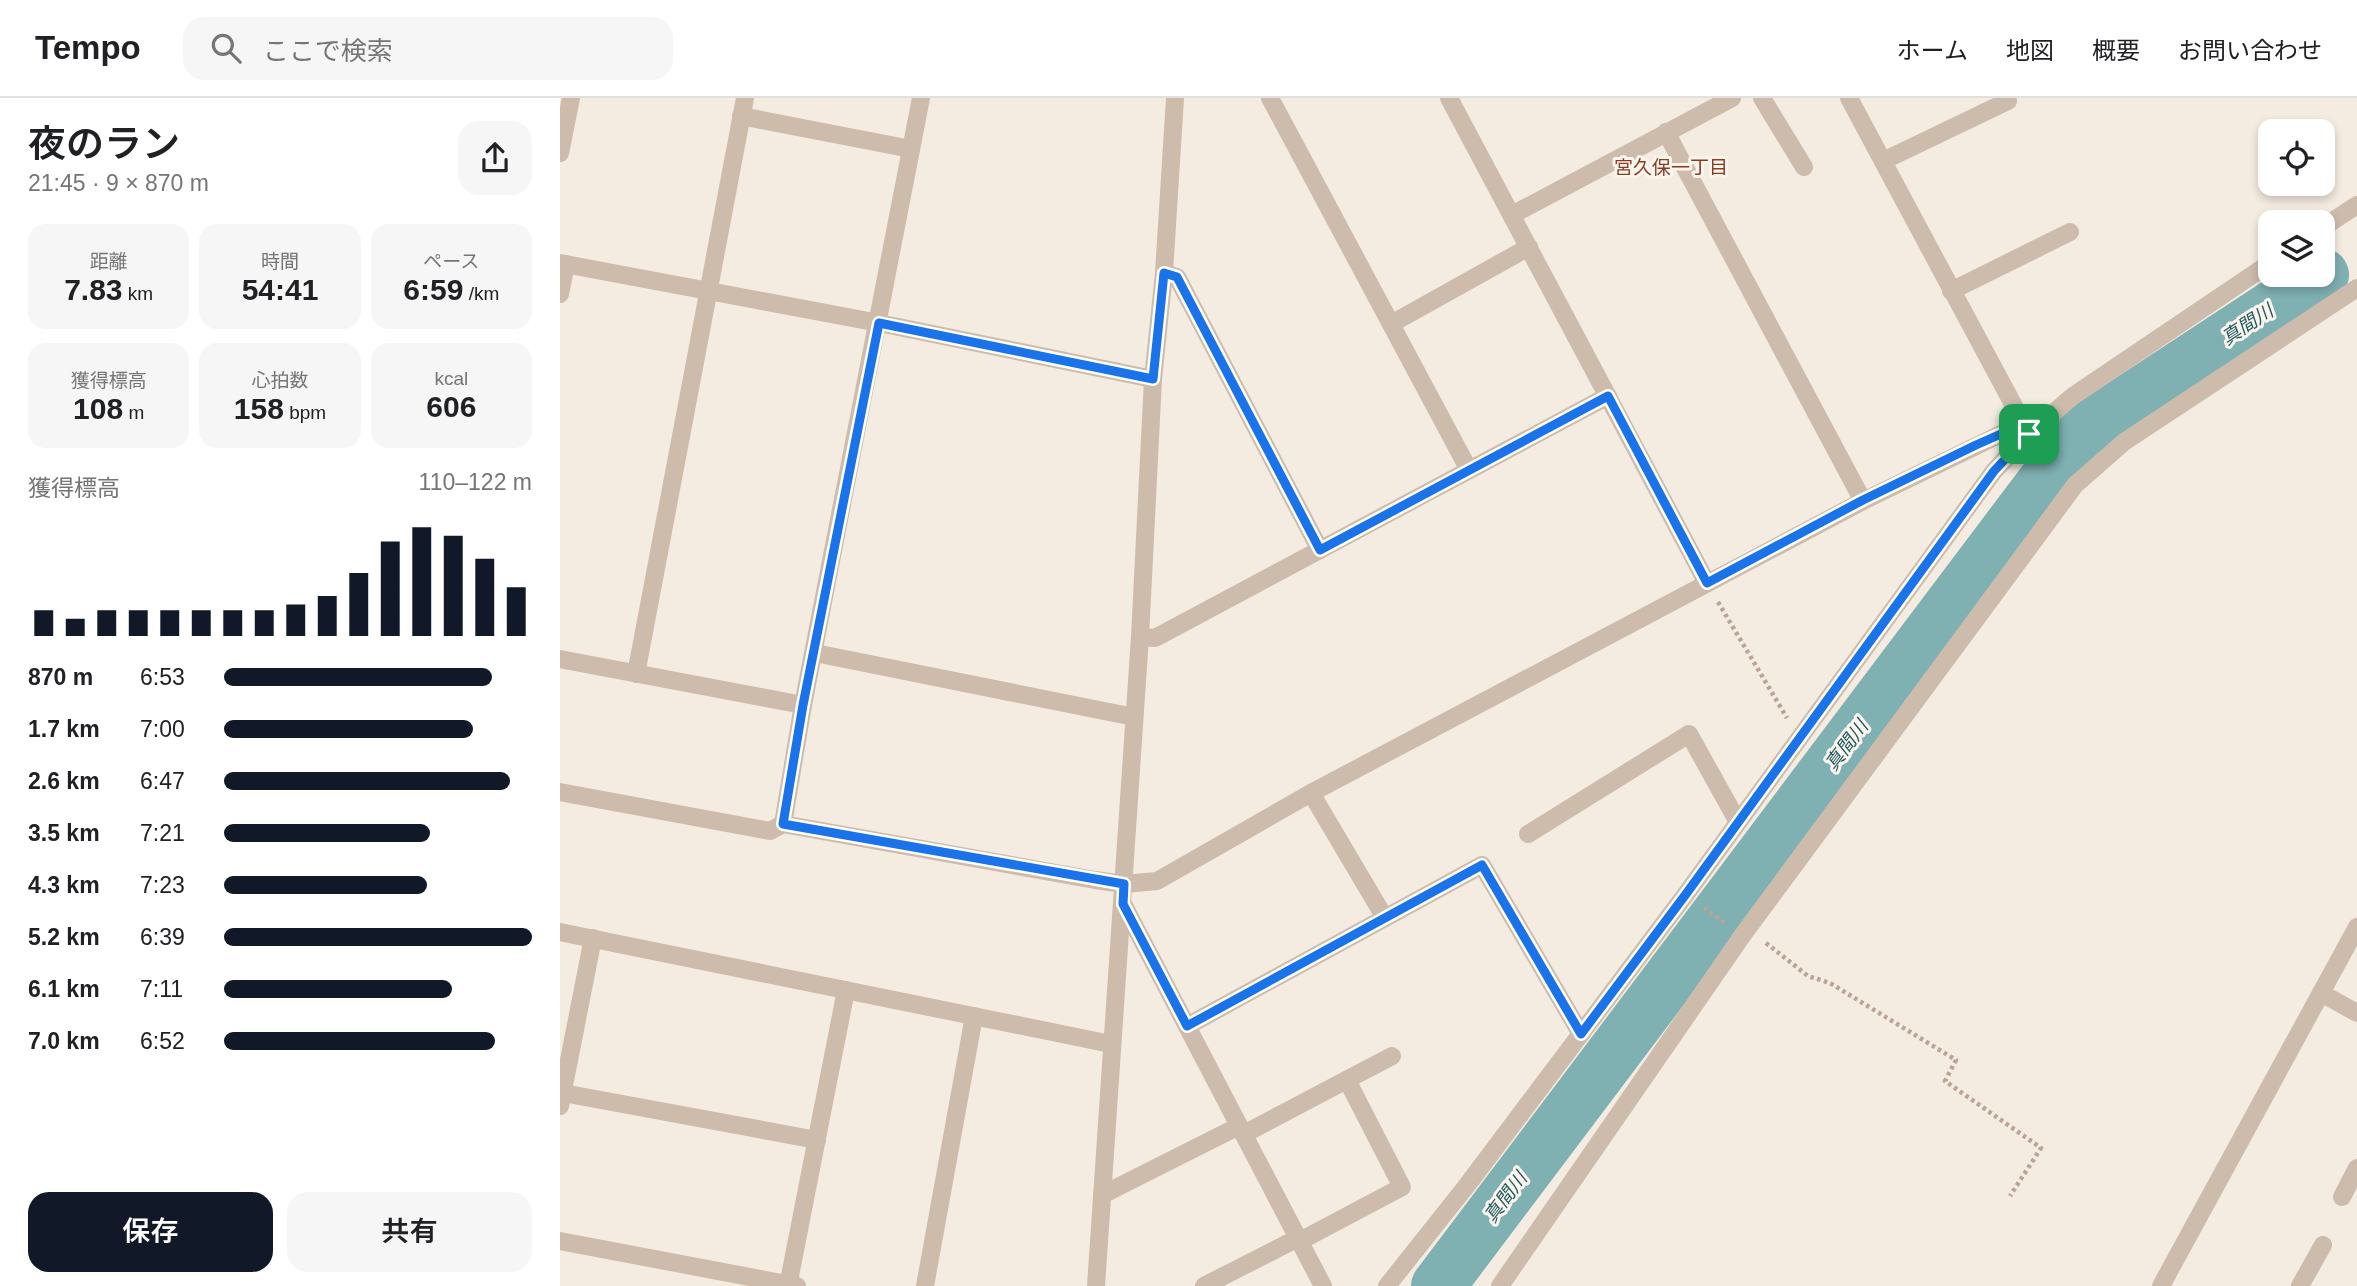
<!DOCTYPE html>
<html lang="ja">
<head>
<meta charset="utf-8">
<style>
	:root { --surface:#fff; --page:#f6f6f6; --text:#202124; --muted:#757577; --line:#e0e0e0; --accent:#111827 }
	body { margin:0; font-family:Helvetica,"Noto Sans JP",sans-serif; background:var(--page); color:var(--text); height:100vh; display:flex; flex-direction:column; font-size:26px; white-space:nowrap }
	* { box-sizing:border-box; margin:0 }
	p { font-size:23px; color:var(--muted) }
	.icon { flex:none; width:38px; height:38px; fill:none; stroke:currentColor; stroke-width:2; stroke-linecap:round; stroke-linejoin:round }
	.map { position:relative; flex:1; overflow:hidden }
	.drawer { display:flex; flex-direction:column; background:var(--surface); width:560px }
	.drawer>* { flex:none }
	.controls { position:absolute; left:1698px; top:21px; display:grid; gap:14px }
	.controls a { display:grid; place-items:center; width:77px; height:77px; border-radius:14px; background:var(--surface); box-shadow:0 4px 10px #0003; font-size:35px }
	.pin { position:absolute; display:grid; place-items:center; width:60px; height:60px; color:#fff; margin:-30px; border-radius:14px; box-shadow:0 4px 10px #0006 }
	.round { display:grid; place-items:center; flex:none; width:74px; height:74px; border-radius:21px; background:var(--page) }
	.head { display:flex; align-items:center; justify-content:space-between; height:119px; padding:0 28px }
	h1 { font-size:38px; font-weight:600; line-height:52px }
	.figures { display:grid; grid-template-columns:repeat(3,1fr); gap:10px; height:119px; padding:7px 28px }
	.figures div { display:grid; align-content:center; border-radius:18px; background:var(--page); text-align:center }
	.figures b { font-size:30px; font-weight:600 }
	.figures small { font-size:19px; font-weight:400 }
	.figures p { font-size:19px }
	.chart { height:196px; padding:14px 28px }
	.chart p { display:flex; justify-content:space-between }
	.chart svg { width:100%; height:126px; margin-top:7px; stroke:var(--accent); stroke-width:6 }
	.button { display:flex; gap:14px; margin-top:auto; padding:14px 28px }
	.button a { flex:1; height:80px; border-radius:21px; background:var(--accent); color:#fff; font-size:28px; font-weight:600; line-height:80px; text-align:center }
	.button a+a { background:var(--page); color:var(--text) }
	ul { padding:0 28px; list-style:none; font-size:23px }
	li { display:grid; grid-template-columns:112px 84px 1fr; align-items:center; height:52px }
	li i { height:18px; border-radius:9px; background:var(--accent) }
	header { display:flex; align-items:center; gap:42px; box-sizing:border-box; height:98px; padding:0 35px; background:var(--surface); border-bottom:2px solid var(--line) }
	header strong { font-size:33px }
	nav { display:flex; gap:38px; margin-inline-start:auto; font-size:24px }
	.search { width:490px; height:63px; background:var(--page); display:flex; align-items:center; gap:18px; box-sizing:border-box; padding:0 24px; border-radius:21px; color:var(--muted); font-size:26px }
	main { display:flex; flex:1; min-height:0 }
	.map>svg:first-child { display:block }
</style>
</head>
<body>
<header>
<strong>Tempo</strong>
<div class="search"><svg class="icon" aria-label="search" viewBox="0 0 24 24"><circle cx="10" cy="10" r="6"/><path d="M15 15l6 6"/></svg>ここで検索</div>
<nav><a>ホーム</a><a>地図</a><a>概要</a><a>お問い合わせ</a></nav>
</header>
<main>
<section class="drawer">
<div class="head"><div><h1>夜のラン</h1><p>21:45 · 9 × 870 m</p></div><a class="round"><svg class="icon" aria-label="share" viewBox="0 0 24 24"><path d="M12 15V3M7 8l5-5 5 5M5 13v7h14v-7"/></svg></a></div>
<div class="figures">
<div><p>距離</p><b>7.83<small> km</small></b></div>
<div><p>時間</p><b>54:41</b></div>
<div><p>ペース</p><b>6:59<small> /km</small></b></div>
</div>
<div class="figures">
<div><p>獲得標高</p><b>108<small> m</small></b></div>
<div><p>心拍数</p><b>158<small> bpm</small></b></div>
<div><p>kcal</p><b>606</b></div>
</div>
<div class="chart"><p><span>獲得標高</span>110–122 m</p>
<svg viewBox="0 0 160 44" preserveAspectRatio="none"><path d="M5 44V35M15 44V38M25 44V35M35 44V35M45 44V35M55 44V35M65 44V35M75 44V35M85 44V33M95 44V30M105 44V22M115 44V11M125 44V6M135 44V9M145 44V17M155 44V27"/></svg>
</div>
<ul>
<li><b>870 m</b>6:53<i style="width:87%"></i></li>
<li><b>1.7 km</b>7:00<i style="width:81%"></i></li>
<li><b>2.6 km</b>6:47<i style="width:93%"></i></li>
<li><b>3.5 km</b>7:21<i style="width:67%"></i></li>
<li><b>4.3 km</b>7:23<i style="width:66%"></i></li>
<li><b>5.2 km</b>6:39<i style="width:100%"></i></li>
<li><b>6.1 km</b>7:11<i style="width:74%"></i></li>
<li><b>7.0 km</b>6:52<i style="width:88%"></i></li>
</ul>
<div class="button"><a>保存</a><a>共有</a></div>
</section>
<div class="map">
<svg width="1797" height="1188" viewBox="0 0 1797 1188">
	<rect width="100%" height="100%" fill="#f4ebe1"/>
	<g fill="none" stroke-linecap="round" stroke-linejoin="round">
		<path stroke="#7fb0b2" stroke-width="54" d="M878 1188 1521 335 1762 177"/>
		<g stroke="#b9a596" stroke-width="4.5" stroke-dasharray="3.5 3.5" stroke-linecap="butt">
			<path d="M1158 504 1227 620"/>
			<path d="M1144 810 1165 825"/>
			<path d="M1206 845 1248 878 1270 885 1396 962 1385 983 1481 1050 1450 1098"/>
		</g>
		<g stroke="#cdbbac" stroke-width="18">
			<path d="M710 0 909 372"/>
			<path d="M889 0 1147 485"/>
			<path d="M1202 0 1244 69"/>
			<path d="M181 18 351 51"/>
			<path d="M1106 34 1303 403"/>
			<path d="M0 55 11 0"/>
			<path d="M1323 63 1448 3"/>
			<path d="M952 117 1172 0"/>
			<path d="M1762 130 1797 107"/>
			<path d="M0 165 319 225 593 281"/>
			<path d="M604 175 617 179 760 452"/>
			<path d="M1391 193 1510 134"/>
			<path d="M0 196 6 166"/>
			<path d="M831 226 969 149"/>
			<path d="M580 539 595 540 1048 298"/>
			<path d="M255 555 574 619"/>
			<path d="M0 561 243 607"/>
			<path d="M76 576 185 0"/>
			<path d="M0 694 210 733 223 726 243 607 361 0"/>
			<path d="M751 695 825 820"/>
			<path d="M223 726 535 782 564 786 597 783 751 695 1303 403 1443 335 1469 336 1289 0"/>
			<path d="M968 736 1129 636 1178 724"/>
			<path d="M563 806 763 1188"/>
			<path d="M0 834 551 946"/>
			<path d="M1761 895 1797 915"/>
			<path d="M627 928 922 767 1021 936"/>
			<path d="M3 995 257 1042"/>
			<path d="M0 1008 33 840"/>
			<path d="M684 1036 832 958"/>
			<path d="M542 1097 679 1028"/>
			<path d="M1782 1099 1797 1070"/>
			<path d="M0 1143 237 1188"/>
			<path d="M740 1143 842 1089 787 982"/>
			<path d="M228 1188 286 892"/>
			<path d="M365 1188 414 918"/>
			<path d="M536 1188 580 539 593 281 604 175 615 0"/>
			<path d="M644 1188 738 1140"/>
			<path d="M827 1188 908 1086 1126 796 1434 373 1469 336 1513 298 1710 165"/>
			<path d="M940 1188 1182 838 1515 387 1564 344 1797 190"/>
			<path d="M1601 1188 1797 829"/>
			<path d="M1740 1188 1763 1147"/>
		</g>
	</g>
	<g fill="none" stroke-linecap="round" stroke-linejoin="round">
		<g stroke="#fff" stroke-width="14">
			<path id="route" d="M604 175 617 179 760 452 1048 298 1147 485 1303 402 1416 347 1443 335 1469 336 1434 373 1126 796 1021 936 922 767 627 928 563 806 564 786 223 726 243 607 319 225 593 281Z"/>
		</g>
		<use href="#route" stroke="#1a73e8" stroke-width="9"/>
	</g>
	<g text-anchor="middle" stroke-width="6" stroke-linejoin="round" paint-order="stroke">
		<g font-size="19" fill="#8c3b22" stroke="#fbf5ee">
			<text x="1111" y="76">宮久保一丁目</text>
		</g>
		<g font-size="19" font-style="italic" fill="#1f5a5e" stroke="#fbf5ee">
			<text transform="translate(1687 226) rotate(-33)" y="7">真間川</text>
			<text transform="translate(1286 647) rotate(-53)" y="7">真間川</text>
			<text transform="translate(945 1099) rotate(-53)" y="7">真間川</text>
		</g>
	</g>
</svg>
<div class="controls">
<a><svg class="icon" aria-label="locate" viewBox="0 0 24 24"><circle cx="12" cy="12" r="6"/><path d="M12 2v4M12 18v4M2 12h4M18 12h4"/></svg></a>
<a><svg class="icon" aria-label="layers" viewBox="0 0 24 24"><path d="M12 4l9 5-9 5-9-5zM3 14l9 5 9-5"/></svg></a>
</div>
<div class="pin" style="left:1469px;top:336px;background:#1e9e55"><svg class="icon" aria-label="arrive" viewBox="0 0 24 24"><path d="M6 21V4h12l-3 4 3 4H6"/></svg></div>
</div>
</main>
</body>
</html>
